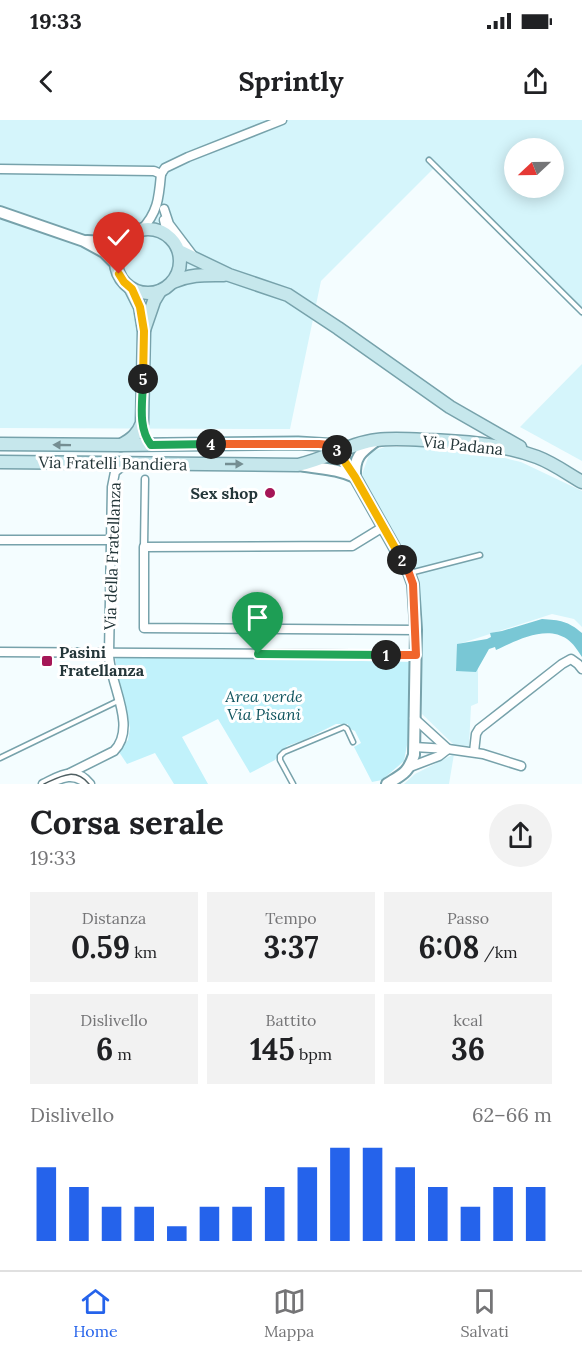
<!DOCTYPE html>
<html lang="it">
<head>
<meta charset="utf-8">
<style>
	:root { --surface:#fff; --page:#f2f2f2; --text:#202124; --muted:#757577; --line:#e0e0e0; --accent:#2563eb }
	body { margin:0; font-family:Lora,serif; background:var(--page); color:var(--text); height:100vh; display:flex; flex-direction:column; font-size:22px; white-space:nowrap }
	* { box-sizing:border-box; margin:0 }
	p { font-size:20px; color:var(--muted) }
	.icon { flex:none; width:33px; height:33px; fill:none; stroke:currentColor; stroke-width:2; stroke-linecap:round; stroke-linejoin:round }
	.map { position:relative; height:664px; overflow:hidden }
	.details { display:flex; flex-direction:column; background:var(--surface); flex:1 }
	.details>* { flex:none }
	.needle { width:39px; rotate:248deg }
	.tools { position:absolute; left:504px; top:18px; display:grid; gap:12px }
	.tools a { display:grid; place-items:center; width:60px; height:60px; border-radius:50%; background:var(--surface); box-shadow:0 3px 15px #0003; font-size:30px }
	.pin { position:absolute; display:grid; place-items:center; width:51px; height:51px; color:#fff; margin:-62px -26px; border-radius:50% 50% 50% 0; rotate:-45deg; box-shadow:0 0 6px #0007 }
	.pin .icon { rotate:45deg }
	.km { position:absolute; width:30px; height:30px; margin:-15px; border-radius:50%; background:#222; color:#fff; font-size:16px; line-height:30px; text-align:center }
	.round { display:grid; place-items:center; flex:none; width:63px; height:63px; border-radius:32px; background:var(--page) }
	.overview { display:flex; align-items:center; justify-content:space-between; height:102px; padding:0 30px }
	h1 { font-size:33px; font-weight:700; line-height:45px }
	.figures { display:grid; grid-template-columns:repeat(3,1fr); gap:9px; height:102px; padding:6px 30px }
	.figures div { display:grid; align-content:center; border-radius:0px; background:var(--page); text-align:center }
	.figures b { font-size:30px; font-weight:700 }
	.figures small { font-size:16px; font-weight:400 }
	.figures p { font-size:16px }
	.chart { height:168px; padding:12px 30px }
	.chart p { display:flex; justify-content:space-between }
	.chart svg { width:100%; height:108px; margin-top:6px; stroke:var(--accent); stroke-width:6 }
	.status { display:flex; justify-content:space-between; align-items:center; height:42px; padding:0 30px; background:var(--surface); direction:ltr }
	.status svg { height:16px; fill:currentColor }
	header { display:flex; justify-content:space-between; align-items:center; height:78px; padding:0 30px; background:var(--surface); font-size:27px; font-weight:700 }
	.dock { display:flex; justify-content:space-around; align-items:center; height:84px; border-top:2px solid var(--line); background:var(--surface); font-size:16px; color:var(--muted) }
	.dock a { display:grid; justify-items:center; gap:3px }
	.dock .selected { color:var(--accent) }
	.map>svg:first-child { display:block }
</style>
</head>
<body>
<div class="status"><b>19:33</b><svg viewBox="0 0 49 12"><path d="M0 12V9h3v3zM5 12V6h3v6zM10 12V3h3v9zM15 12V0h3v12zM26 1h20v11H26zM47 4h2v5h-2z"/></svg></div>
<header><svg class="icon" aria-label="back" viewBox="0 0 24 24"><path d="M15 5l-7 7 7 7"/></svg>Sprintly<svg class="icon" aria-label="share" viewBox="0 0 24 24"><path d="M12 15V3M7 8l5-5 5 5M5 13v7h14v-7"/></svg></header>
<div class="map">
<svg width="582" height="664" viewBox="0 0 582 664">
	<rect width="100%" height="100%" fill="#f4fdff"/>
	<g fill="#d5f5fb" fill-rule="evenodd">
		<path d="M0 0H582V197L434 48 321 161 290 309 0 308ZM514 28H554V68H514Z"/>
		<path d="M582 244V341L520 307Z"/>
		<path d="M385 327H440L475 331 521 342 582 371V507L574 499 552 494 459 524 456 548 478 549V583L471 586 469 626 454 625 422 594 417 451 361 357 370 332Z"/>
		<path d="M454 634 449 664H404L415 654Z"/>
	</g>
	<path fill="#c1f2fb" d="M115 536 409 542 410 609 404 641 382 660 372 662 354 627 361 623 355 611 348 608V604H336L304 620 287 626 275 640 250 653 218 599 182 617 208 664H174L155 633 127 644 119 632 128 620 130 608 126 587 118 560Z"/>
	<path fill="#79c7d5" d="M542 499C560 500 568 501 582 513V537C578 531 573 523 567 519 550 507 526 516 509 524 504 526 501 528 496 530L495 527 489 529 476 552 456 551 457 524 487 519 491 517 490 513 502 511Z"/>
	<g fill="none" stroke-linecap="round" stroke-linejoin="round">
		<g stroke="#77a2ab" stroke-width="7">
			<g id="service">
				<path d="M429 40 582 192"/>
				<path d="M410 453 480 435"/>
				<path d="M0 638 118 581"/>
				<path d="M53 664C64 659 73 656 84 664"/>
				<path d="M293 664 280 640V636L284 632 344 607 347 609 353 622"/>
			</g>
		</g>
		<g stroke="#77a2ab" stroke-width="9">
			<path id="pedestrian" d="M144 427 145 359"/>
		</g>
		<g stroke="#77a2ab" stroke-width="11">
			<g id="minor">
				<path d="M0 49 154 51 161 54"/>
				<path d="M161 54 165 48 188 37 282 0"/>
				<path d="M164 89 169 104 194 137"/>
				<path d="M164 100 168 116"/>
				<path d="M141 110C158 93 159 77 161 54"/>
				<path d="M383 407 352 426 144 427V508L416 510"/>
				<path d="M0 420H110"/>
				<path d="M0 532 416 535"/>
				<path d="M414 598 448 629"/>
				<path d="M414 627 448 629 483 634 521 646"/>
				<path d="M474 632 476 614 479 609 562 544 571 539 578 544 582 549"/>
				<path d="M410 647 439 636 448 629"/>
				<path d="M70 653 114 631C138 607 109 563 109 534L112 367 115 352 125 344"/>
				<path d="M43 664C60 656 75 645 90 664"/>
			</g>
		</g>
		<g stroke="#77a2ab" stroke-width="14">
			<g id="tertiary">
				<path d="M0 92 84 121 104 132 117 145"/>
				<path d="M87 121 108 122 125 119"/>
				<path d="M339 331 355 357 409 453 413 464 416 510 414 635C408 653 403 654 387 664"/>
				<path d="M300 345C321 349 335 348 355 357"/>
				<path d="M355 357C354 336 361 332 377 320"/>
			</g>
		</g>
		<g stroke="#77a2ab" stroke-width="15">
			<g id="secondary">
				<circle cx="148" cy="141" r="32"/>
				<path d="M179 131 229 155 288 175 338 208 450 287 520 327"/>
				<path d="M173 162C191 154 205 155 224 155"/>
				<path d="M144 210 154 181 160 171"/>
				<path d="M0 324 120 325 298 323 330 325 335 327 339 331"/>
				<path d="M121 325C132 319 138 314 142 303L144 211 140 187 131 169"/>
				<path d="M0 342 298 345C326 339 350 323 377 320 392 318 408 319 424 320 462 321 501 324 537 337 553 343 568 354 582 362"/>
			</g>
		</g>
		<use href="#service" stroke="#fff" stroke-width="4"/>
		<use href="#pedestrian" stroke="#fff" stroke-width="6"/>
		<use href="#minor" stroke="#fff" stroke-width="8"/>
		<use href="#tertiary" stroke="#fff" stroke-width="10"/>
		<use href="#secondary" stroke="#c6e7ec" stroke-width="12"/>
		<path stroke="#506063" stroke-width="1.5" d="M44 664C61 656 75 647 89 664"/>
	</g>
	<defs><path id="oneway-solid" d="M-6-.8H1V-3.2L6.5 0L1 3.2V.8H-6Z" transform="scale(1.5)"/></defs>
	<g fill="#758e92">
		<use href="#oneway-solid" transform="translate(62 325) rotate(-179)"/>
		<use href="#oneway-solid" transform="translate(234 344)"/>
	</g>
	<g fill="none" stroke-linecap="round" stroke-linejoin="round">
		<g stroke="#fff" stroke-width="12">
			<path id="split-1" d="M258 534 386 535"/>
		</g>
		<g stroke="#fff" stroke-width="12">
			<path id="split-2" d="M386 535H416L413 464 409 453 402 440"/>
		</g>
		<g stroke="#fff" stroke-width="12">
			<path id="split-3" d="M337 330 355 357 402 440"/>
		</g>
		<g stroke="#fff" stroke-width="12">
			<path id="split-4" d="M211 324H319L330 325 337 330"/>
		</g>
		<g stroke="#fff" stroke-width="12">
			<path id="split-5" d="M143 259C143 280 137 307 151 325L211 324"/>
		</g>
		<g stroke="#fff" stroke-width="12">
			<path id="split-6" d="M119 154 124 162 132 169 140 187 144 211 143 259"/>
		</g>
		<use href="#split-1" stroke="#22a559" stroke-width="8"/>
		<use href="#split-2" stroke="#f0652b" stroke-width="8"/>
		<use href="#split-3" stroke="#f5b400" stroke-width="8"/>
		<use href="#split-4" stroke="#f0652b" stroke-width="8"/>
		<use href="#split-5" stroke="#22a559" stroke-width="8"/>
		<use href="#split-6" stroke="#f5b400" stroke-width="8"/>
	</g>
	<g fill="#a51657" stroke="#fff" stroke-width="2">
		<circle cx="270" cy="373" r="6"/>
		<rect x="41" y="535" width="12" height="12" rx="3"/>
	</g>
	<g text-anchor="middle" stroke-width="6" stroke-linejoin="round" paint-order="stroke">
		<g font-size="16" fill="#243639" stroke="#fff">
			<text transform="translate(463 325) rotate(6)" y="6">Via Padana</text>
			<text transform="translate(113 343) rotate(1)" y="6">Via Fratelli Bandiera</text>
			<text transform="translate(112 436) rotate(-88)" y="6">Via della Fratellanza</text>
		</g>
		<g font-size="16" font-weight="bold" fill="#243639" stroke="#fff" text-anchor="end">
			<text x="258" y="379">Sex shop</text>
			<text x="59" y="538" text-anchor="start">Pasini<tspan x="59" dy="18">Fratellanza</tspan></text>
		</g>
		<g font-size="16" font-style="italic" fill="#11555f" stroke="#fff">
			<text x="264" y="582">Area verde<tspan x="264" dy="18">Via Pisani</tspan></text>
		</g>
	</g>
</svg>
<div class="tools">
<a><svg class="needle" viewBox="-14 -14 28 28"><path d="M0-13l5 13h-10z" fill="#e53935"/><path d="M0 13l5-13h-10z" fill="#757577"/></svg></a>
</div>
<div class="pin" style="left:258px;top:534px;background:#1e9e55"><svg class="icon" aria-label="arrive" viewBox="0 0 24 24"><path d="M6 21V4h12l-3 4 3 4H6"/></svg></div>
<div class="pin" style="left:119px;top:154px;background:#d93025"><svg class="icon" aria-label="check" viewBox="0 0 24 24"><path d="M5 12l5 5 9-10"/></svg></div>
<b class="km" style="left:386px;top:535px">1</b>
<b class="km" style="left:402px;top:440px">2</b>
<b class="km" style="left:337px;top:330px">3</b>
<b class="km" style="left:211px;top:324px">4</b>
<b class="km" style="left:143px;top:259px">5</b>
</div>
<section class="details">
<div class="overview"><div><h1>Corsa serale</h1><p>19:33</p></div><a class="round"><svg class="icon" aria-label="share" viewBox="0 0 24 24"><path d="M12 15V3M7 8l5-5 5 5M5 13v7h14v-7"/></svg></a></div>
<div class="figures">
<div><p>Distanza</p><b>0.59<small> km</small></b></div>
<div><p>Tempo</p><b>3:37</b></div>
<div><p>Passo</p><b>6:08<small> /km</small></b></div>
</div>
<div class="figures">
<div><p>Dislivello</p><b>6<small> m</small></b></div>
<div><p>Battito</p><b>145<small> bpm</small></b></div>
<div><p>kcal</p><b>36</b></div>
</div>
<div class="chart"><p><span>Dislivello</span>62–66 m</p>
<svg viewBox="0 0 160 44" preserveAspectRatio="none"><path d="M5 44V14M15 44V22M25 44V30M35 44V30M45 44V38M55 44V30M65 44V30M75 44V22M85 44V14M95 44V6M105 44V6M115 44V14M125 44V22M135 44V30M145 44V22M155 44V22"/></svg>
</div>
</section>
<nav class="dock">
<a class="selected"><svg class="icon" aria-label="home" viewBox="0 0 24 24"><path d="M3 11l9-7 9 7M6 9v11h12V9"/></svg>Home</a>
<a><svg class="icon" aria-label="map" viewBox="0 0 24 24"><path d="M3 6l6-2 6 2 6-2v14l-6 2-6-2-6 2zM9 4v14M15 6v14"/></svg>Mappa</a>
<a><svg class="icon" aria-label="saved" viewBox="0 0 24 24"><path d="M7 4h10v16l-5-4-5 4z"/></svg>Salvati</a>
</nav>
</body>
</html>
